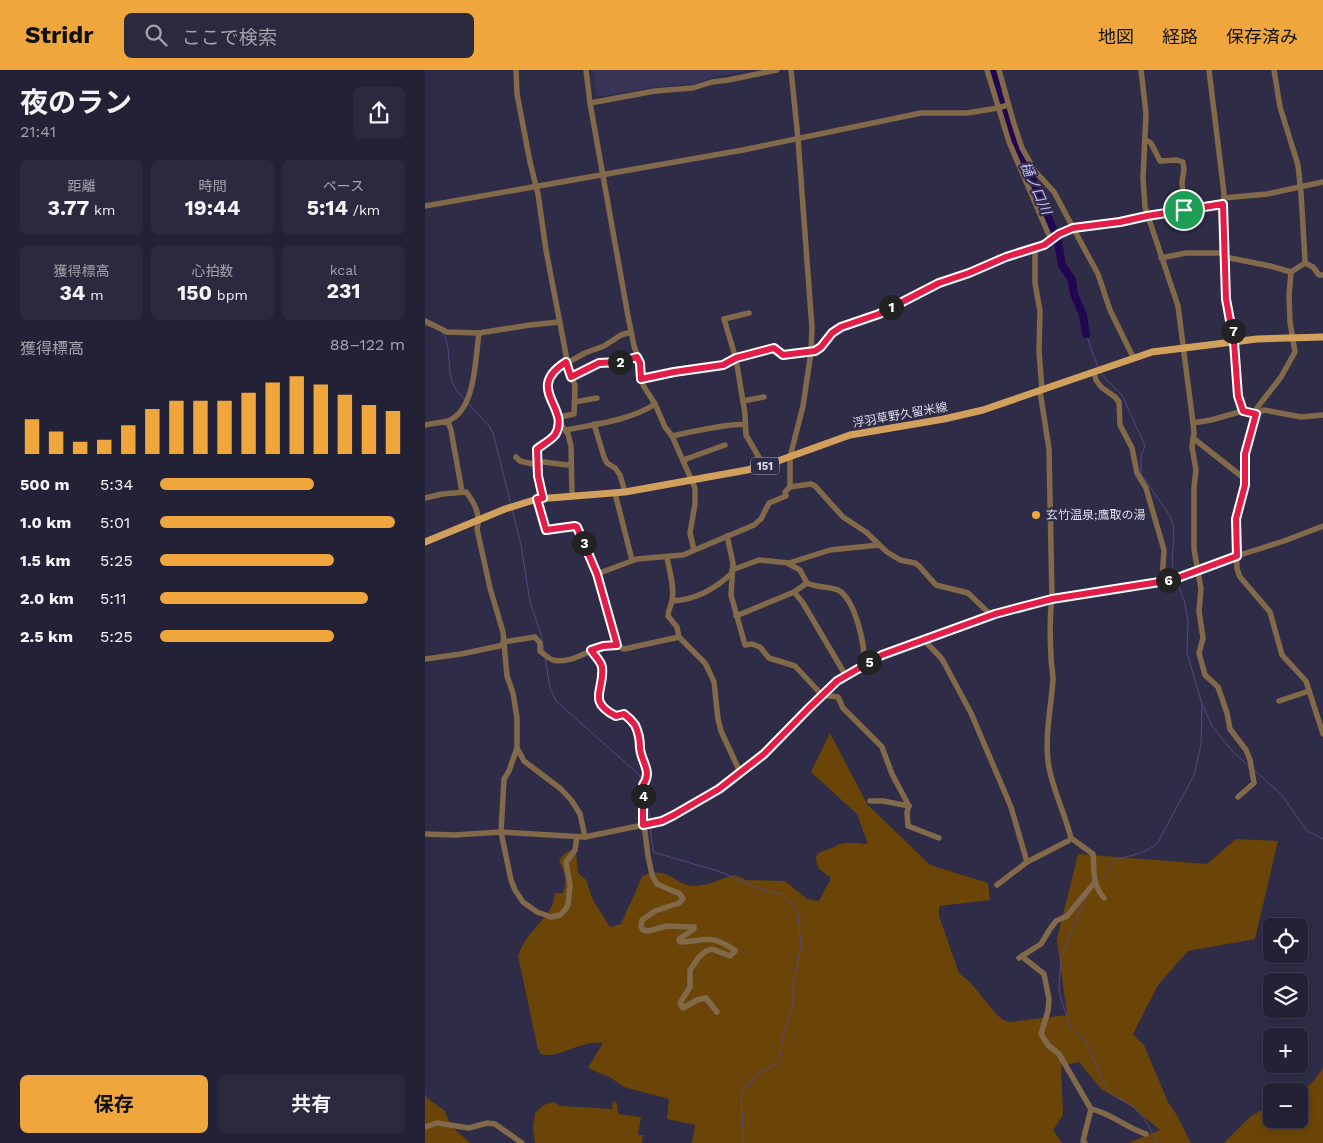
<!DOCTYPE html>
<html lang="ja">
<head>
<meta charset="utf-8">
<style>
	:root { --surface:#232135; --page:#2b293d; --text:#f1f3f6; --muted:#a3a3ad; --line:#403e50; --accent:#efa73d }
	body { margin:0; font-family:"Work Sans","Noto Sans JP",sans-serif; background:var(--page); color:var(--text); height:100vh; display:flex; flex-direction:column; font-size:19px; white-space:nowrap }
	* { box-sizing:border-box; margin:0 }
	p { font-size:16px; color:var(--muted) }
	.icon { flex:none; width:28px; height:28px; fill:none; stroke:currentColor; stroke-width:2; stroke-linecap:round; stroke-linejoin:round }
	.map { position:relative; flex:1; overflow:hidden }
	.sheet { display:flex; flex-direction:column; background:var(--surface); width:425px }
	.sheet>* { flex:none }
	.tools { position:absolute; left:838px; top:848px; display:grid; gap:10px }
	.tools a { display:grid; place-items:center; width:45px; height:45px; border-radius:8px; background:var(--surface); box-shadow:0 2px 8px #0003,0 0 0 1px var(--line); font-size:25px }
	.pin { position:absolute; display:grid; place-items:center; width:42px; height:42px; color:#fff; margin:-21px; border:2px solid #fff; border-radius:50%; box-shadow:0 1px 5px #0007 }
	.km { position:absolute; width:25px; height:25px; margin:-12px; border-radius:50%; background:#222; color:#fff; font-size:14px; line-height:25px; text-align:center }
	.round { display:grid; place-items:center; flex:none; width:52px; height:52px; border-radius:8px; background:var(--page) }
	.head { display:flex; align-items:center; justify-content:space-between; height:85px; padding:0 20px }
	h1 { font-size:28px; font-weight:700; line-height:38px }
	.figures { display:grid; grid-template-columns:repeat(3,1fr); gap:8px; height:85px; padding:5px 20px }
	.figures div { display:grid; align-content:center; border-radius:8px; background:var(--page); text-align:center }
	.figures b { font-size:21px; font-weight:700 }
	.figures small { font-size:14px; font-weight:400 }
	.figures p { font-size:14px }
	.chart { height:140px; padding:10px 20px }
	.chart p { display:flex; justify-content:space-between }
	.chart svg { width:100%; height:90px; margin-top:5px; stroke:var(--accent); stroke-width:6 }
	.button { display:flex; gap:10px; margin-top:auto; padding:10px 20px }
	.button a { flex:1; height:58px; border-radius:8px; background:var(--accent); color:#111; font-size:20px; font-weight:700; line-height:58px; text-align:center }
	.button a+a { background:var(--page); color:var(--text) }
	ul { padding:0 20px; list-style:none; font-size:16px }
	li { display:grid; grid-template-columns:80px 60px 1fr; align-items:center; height:38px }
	li i { height:12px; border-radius:6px; background:var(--accent) }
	header { display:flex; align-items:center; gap:30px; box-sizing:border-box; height:70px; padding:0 25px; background:var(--accent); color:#111 }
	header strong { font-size:24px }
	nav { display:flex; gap:28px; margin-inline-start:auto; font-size:18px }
	.search { width:350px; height:45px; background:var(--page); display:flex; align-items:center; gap:12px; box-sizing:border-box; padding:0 18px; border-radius:8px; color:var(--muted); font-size:19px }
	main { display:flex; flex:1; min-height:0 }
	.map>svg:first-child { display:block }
</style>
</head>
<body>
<header>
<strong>Stridr</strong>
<div class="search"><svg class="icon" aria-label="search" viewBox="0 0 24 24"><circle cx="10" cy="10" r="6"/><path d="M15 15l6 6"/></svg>ここで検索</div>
<nav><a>地図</a><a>経路</a><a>保存済み</a></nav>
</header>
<main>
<section class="sheet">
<div class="head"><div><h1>夜のラン</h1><p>21:41</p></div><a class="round"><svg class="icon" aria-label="share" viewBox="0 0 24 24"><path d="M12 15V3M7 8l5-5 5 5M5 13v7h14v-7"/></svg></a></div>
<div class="figures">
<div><p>距離</p><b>3.77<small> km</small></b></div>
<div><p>時間</p><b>19:44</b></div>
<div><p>ペース</p><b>5:14<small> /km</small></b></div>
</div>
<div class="figures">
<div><p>獲得標高</p><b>34<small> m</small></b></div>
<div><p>心拍数</p><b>150<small> bpm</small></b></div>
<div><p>kcal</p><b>231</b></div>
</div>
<div class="chart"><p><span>獲得標高</span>88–122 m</p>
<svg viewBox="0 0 160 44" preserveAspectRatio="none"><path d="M5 44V27M15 44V33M25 44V38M35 44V37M45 44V30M55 44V22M65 44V18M75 44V18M85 44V18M95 44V14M105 44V9M115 44V6M125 44V10M135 44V15M145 44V20M155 44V23"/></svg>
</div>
<ul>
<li><b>500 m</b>5:34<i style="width:63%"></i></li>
<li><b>1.0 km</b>5:01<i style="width:96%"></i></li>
<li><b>1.5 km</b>5:25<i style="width:71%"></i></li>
<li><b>2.0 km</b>5:11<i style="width:85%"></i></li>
<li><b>2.5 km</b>5:25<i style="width:71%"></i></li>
</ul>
<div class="button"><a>保存</a><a>共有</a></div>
</section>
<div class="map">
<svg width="898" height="1073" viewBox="0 0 898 1073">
	<rect width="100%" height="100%" fill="#2f2c47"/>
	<path fill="#393456" d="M168 0H326L285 8 269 14 230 17 172 27Z"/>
	<g fill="#6a4507">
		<path d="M405 663 442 734 505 795 563 813 565 830 514 836V846L534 903 545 912 571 944 578 950 584 952 642 945 632 869 653 784 782 794 811 769 853 771 830 869 763 881 733 915 708 964 719 975 743 1032 753 1047 766 1073H703L735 1060 706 1036 676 1019 654 992 636 996 638 1045 628 1060 637 1073H267L270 1055 242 1049 244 1029 199 1017 186 1008 163 998 178 973C158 969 132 990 116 984L113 979 93 886C95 880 98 874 102 868 113 853 128 843 130 823H138C142 812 140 802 134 791 138 785 141 781 148 780L151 783 153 803 161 810 168 830 185 857 196 854C203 837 211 823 217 806 244 794 249 817 272 816 285 815 297 808 310 805L321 810 360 811 382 829 394 831 406 808 394 799C387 782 393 783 407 778 410 777 412 775 415 774 423 771 435 774 443 774L432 744 386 702Z"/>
		<path d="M898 998V1073H799L826 1046 843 1037H846V1049H874V1024L888 1012Z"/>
		<path d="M0 1024 2 1028 20 1041 26 1056 45 1073H0Z"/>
		<path d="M188 1031 192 1033 193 1044 216 1047 213 1065H218L217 1073H110L108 1058 110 1043 119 1035 128 1032 136 1036 187 1039Z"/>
	</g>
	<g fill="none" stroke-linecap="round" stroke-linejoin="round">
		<g stroke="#5a4680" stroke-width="1">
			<path d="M0 255 6 257"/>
			<path d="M18 263C28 279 20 301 30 318 32 322 37 326 40 330"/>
			<path d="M661 264 673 298"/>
			<path d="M676 304 697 325 720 376 716 386V404L745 446 748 454 749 468 747 489 749 505"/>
			<path d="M43 333 64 356 68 363 86 435"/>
			<path d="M87 439 96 475 105 532 116 564 119 581"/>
			<path d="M751 511 759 530 763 551 762 583 777 634 787 656 809 683 824 696"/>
			<path d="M120 587 125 618 131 631 211 702 218 710"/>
			<path d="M829 700 856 724 882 761 898 769"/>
			<path d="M221 716 225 752"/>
			<path d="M225 756 228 781 231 783 293 801 338 820 358 824 370 837 373 843 376 876 368 916V935L357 972 355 988 352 994 337 1001 321 1017 318 1022 316 1029 319 1073"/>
			<path d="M674 813C682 806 683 797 690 790 705 785 723 784 733 772L769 705 776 675 777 635"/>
			<path d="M661 827 636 888 634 920 636 929 646 958 659 970 664 978 682 1020C689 1028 700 1030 708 1037 720 1046 726 1061 733 1073"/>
		</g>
		<path stroke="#210651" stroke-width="8" d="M569 0 582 47 590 70 624 149 633 172 637 195 647 210 649 224 658 245 661 264"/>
		<g stroke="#81694a" stroke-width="5.5">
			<path d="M91 0 92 24 105 92 113 124 121 180 142 290 126 307 122 320 135 353 143 364 146 376 147 425"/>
			<path d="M161 0 165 33 203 246 209 276 215 293 218 315 230 334 240 357 247 366 270 418V434L265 463 269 480"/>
			<path d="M574 0 589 54 597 78 610 101 629 122 660 180 673 204 685 240 708 287"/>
			<path d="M716 0 721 43 718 108 720 137 753 236 768 353 769 363 767 377 771 400 769 417V479L776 519 774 541 778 568 774 583 780 605 793 617 802 643 805 659 821 680 825 690 829 713 813 727"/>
			<path d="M784 0 799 123 798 170 801 229 809 272 813 325 818 341 831 344 839 340 876 347 898 345"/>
			<path d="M849 0 855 37 873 95 876 123 880 190V193L866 202 864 226 865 252 870 282 856 307 832 338 822 378 820 415 810 456 812 499 815 507 845 542 857 585 881 611 898 664"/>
			<path d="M165 33 230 21 268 18 287 12 303 10 352 0"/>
			<path d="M721 70 726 73 735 91 752 90 758 92 759 100 757 112 759 141"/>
			<path d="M799 128 842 124 898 112"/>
			<path d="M0 136 318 80 496 43H542L573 38 583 35"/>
			<path d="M626 170C653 152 666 157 695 152 729 146 763 137 798 134"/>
			<path d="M610 178V213L615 241 614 281 617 320"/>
			<path d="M800 187 845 196 866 202"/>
			<path d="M736 188 761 183H798"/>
			<path d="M880 193 888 197 894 205H898"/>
			<path d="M324 243 299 249 311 289 320 344 321 365 339 396"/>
			<path d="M0 251 22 262 54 263 105 255 134 252"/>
			<path d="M669 302 671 310 676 317 690 327 694 332 695 355 707 378 712 403 721 418 739 480 737 511"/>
			<path d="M146 307 174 293H189L212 287"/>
			<path d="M216 309 249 302 298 295 311 289 349 278 358 285 390 281 396 277 407 263 415 257 450 246 514 213 544 203 581 187 610 178 626 170 584 72 562 0"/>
			<path d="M615 321 624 379 627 529C624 548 625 567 626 587 626 594 628 602 628 610 626 637 620 664 623 691 626 717 640 743 646 768L668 784C670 801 666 813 679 828"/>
			<path d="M318 331 339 327"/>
			<path d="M150 332 172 328"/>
			<path d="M134 347 149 344 150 315 144 304 141 292 142 293 160 283 179 276 196 265 206 262"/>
			<path d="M19 352 24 354 26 360 37 422"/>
			<path d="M768 353 786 350 818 341"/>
			<path d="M169 354 179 387 182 393 190 398 195 405 200 422"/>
			<path d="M0 355C7 353 16 353 23 351 51 340 50 289 54 263"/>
			<path d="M141 360C170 354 204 351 230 334"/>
			<path d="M247 366C260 363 311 352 320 355"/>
			<path d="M768 368 820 409"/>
			<path d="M91 387 95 391 112 395"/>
			<path d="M119 392 142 395 146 394"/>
			<path d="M259 392 261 389 300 375"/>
			<path d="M365 417 386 414 390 416 418 447 441 462 462 482 475 490 490 493 494 496 511 515 543 523 566 545"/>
			<path d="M190 423 207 490"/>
			<path d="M0 428 17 424 41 422C50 433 56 445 52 459L65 518 78 562 82 606 88 623 92 648V678L84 701 79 709 76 762 86 810 90 820 98 832 112 842 126 847 135 845 140 840 143 835 145 815 141 792 150 780 152 767"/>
			<path d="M118 428 113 406 112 379 129 366 134 350"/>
			<path d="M112 429 121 460 150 456 152 457 172 504 192 575"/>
			<path d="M302 466 308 493 306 525 320 575 327 574 335 577 344 588 370 596 397 625 413 627 418 638 457 677 467 704 484 736"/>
			<path d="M242 487C244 500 250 517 247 531 246 536 243 540 243 546L252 557 254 567 280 593 285 603 289 612 293 649 296 661 315 702"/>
			<path d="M364 494 375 500 382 513C392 518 403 516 413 520 430 529 442 578 438 596"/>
			<path d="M307 500 334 490 364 493 405 480 454 475"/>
			<path d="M172 504 212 489 258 485 329 455 336 449 344 433 361 426 360 422 365 417V387L378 336 386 282 387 258 373 69 366 0"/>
			<path d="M369 522 378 533 421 606"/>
			<path d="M247 531C271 530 290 519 307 503"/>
			<path d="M311 546 369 522 382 513"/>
			<path d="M500 571 517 589 546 643 586 737 602 792"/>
			<path d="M78 572 110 567 115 573V581C119 584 124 589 128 590 154 596 173 566 199 579L254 567"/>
			<path d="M166 580C169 585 176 591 177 597 180 619 161 631 191 646L199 644 209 655 216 672 215 678 222 698 221 711 218 715V746L223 786 227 805 232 814 255 824 258 829 254 833 230 841 217 850 216 856 218 860 223 861 242 856 269 857V859L254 869 255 872C283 871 282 863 310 880V881L305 886 287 879 281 881 274 887 265 900V917L255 933 258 938 272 930 281 928 292 942"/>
			<path d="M0 589 36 584 79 575"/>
			<path d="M854 631 884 621"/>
			<path d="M92 678 99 691 136 719 147 731 155 744 160 767"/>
			<path d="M445 731H458L484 736 482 742 483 756 514 768"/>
			<path d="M0 764 30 765 76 762 160 767 237 751 266 737 294 719 339 684 384 638 413 611 457 585 570 544 627 529 755 507 805 488 859 471 898 456"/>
			<path d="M572 815 602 792 643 771"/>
			<path d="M598 885 600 889 619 904 624 929 623 941 616 964 623 975 634 984 666 1039C686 1043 701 1058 721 1064"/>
			<path d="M594 888 616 874 625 859 631 851 642 846 670 812"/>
			<path d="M0 1057 12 1053 44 1058 62 1053 70 1054 97 1073"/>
			<path d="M660 1073 658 1071 666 1039"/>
		</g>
		<path stroke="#d2a05d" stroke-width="7" d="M0 472 80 439 112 429 200 422 322 400 339 396 425 365 519 349 558 340 727 282 832 269 898 267"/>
	</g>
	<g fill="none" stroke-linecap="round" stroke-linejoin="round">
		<g stroke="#fff" stroke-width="10">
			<path id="route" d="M798 134 801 229 809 272 813 326 818 341 831 344 820 384V415L811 449 812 486 747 510 627 529 570 544 457 585 412 611 384 638 339 684 294 719 249 745 237 751 218 755V715C228 701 216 692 215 678 215 670 214 663 210 655 207 651 203 647 199 644L191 646C161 631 180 620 177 597 176 591 169 585 166 580L178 576 192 575 172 504 152 457 150 456 121 460 112 429 118 428 113 406 112 379C117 375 126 370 130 365 147 338 98 319 141 292L146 307 174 293 194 292 212 287 215 293 216 309 249 302 298 295 311 288 349 278 358 285 390 281 396 277 407 263 416 257 454 244 514 213 544 203 581 187 619 175 634 164 648 158 695 152 722 146Z"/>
		</g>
		<use href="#route" stroke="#e11d48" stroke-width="6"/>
	</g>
	<circle fill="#efa73d" stroke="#2f2c47" stroke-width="2" cx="611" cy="445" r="5"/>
	<g text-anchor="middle" stroke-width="4" stroke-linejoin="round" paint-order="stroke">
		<rect fill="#2f2c47" stroke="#aaa7bc" stroke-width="1" x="326" y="387.5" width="28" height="17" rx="4"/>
		<g font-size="11" font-weight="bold" fill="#dedcee">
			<text x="340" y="400">151</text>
		</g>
		<g font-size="12" fill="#dedcee" stroke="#2f2c47">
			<text transform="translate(475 345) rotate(-10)" y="4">浮羽草野久留米線</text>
		</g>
		<g font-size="12" fill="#dedcee" stroke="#2f2c47" text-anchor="start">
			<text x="621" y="449">玄竹温泉;鷹取の湯</text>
		</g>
		<g font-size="14" font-style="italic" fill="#c4bcfd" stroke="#2f2c47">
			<text transform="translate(611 118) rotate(66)" y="5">樋ノ口川</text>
		</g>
	</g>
</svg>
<div class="tools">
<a><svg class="icon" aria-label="locate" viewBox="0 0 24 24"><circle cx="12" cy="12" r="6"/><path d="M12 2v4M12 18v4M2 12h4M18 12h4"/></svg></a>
<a><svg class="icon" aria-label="layers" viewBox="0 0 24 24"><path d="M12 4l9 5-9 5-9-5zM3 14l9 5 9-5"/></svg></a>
<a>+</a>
<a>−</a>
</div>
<div class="pin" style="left:759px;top:140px;background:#1e9e55"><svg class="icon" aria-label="arrive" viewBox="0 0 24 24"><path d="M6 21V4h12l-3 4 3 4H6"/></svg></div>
<b class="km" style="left:466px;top:237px">1</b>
<b class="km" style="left:195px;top:292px">2</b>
<b class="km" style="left:159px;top:473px">3</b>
<b class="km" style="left:218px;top:726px">4</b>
<b class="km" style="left:444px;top:592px">5</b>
<b class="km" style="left:743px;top:510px">6</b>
<b class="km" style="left:808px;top:261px">7</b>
</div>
</main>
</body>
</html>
